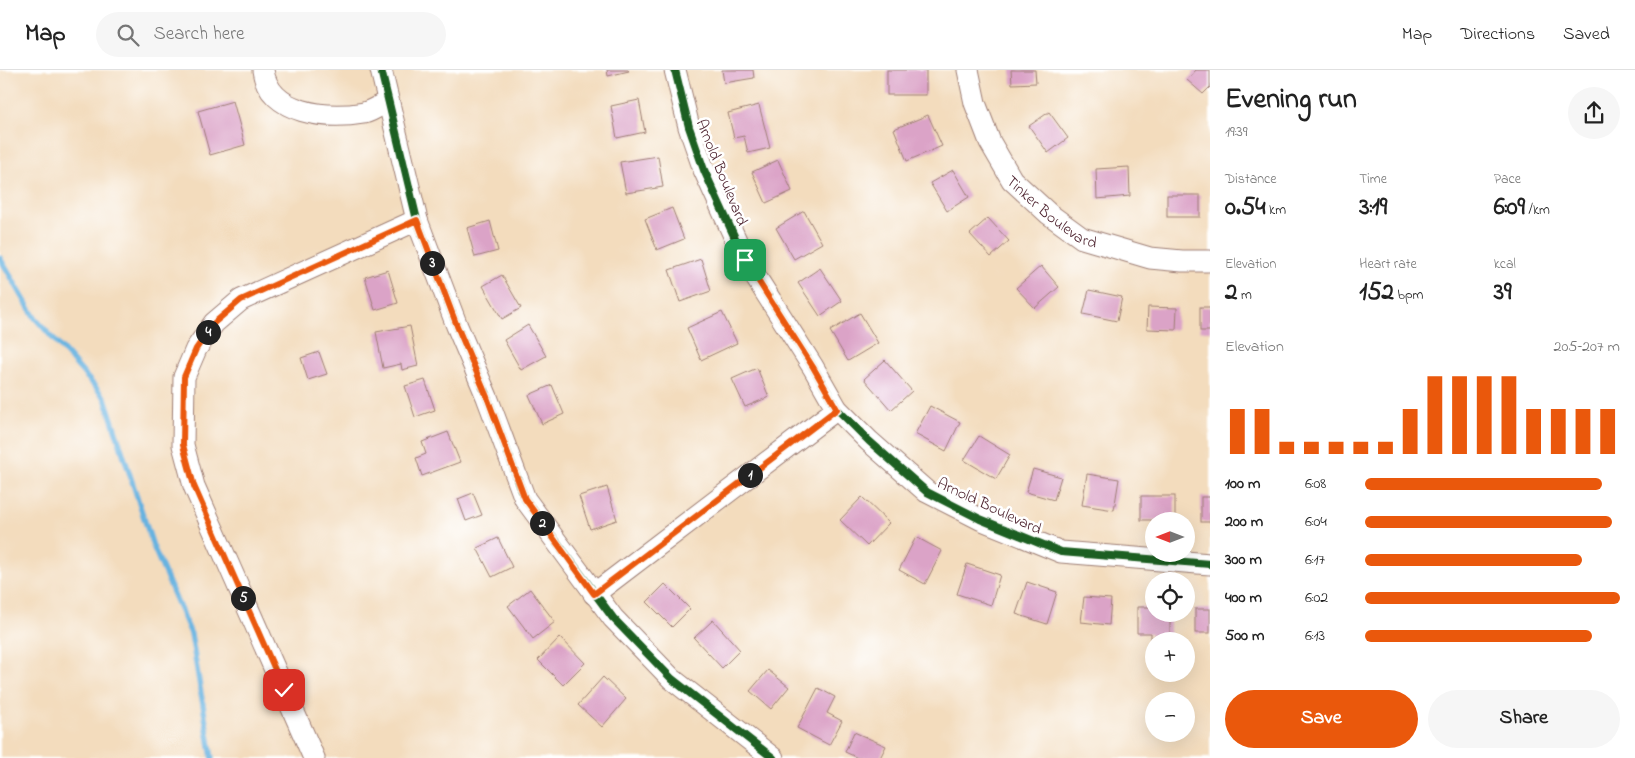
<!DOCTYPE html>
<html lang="en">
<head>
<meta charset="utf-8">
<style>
	:root { --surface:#fff; --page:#f6f6f6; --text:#222; --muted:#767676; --line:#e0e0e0; --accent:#ea580c }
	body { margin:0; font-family:"Indie Flower",sans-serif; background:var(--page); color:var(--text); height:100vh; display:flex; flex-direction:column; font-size:19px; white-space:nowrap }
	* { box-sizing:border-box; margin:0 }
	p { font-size:16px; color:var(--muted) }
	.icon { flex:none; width:28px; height:28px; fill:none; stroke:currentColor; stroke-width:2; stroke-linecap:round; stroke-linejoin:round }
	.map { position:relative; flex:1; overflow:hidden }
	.side { display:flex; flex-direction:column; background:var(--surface); width:425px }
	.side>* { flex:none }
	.needle { width:32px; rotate:270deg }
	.buttons { position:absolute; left:1145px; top:442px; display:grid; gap:10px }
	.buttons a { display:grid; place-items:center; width:50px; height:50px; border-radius:50%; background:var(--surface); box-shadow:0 5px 20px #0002; font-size:25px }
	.pin { position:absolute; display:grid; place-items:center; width:42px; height:42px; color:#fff; margin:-21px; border-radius:10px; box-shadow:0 2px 8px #0006 }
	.km { position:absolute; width:25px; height:25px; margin:-12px; border-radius:50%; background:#222; color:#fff; font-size:14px; line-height:25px; text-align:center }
	.round { display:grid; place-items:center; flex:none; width:52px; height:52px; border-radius:26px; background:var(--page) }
	.summary { display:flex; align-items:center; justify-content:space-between; height:85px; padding:0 15px }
	h1 { font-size:28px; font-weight:700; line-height:38px }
	.figures { display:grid; grid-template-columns:repeat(3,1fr); gap:8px; height:85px; padding:5px 15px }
	.figures div { display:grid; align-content:center }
	.figures b { font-size:25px; font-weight:700 }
	.figures small { font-size:14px; font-weight:400 }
	.figures p { font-size:14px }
	.chart { height:140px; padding:10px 15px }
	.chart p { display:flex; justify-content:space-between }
	.chart svg { width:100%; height:90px; margin-top:5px; stroke:var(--accent); stroke-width:6 }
	.action { display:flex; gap:10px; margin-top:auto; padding:10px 15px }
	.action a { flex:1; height:58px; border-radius:30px; background:var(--accent); color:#fff; font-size:20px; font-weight:700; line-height:58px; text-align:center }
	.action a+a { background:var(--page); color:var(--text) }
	ul { padding:0 15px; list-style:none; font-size:16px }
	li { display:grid; grid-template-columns:80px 60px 1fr; align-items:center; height:38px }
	li i { height:12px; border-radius:6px; background:var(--accent) }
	header { display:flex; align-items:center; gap:30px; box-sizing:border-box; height:70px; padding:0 25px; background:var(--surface); border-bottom:1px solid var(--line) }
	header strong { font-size:24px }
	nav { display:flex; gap:28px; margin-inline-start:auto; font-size:18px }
	.search { width:350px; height:45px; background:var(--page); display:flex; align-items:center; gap:12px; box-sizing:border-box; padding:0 18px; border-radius:28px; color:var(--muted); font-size:19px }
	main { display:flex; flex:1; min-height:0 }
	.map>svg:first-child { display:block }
</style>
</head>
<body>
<header>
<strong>Map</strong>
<div class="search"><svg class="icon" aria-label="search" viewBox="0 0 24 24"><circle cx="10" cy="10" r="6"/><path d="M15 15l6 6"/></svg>Search here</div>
<nav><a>Map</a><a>Directions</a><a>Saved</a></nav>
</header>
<main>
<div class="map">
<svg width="1210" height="688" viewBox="0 0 1210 688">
	<rect width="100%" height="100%" fill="#fff"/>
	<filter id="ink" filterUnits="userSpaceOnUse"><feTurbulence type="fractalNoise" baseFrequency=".02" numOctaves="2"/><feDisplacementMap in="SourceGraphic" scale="10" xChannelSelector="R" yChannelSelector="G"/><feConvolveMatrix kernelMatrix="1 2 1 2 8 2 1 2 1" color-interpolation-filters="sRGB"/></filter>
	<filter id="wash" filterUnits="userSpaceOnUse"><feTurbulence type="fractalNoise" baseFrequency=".0096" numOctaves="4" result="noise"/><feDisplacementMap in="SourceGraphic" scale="20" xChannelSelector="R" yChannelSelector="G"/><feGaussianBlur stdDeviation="1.12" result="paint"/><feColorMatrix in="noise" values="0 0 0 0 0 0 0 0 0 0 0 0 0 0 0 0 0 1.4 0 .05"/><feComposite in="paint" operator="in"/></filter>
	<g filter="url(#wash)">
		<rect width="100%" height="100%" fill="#f3dcbd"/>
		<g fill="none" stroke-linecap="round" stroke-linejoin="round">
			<path stroke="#68b3e0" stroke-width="5.5" d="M0 188 35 248 105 328 153 476 191 564 212 688"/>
		</g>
		<g id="blocks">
			<g fill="#dba3c7">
				<path d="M607 0H628L629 1 608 6Z"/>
				<path d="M722 0H753L754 8 724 13Z"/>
				<rect x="887" y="0" width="39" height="25"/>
				<path d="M1011 0H1035L1036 13 1012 14Z"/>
				<path d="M1196 0H1210V17L1203 24 1187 10Z"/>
				<path d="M639 30 645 62 617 68 611 36Z"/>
				<path d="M233 31 245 75 210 85 198 41Z"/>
				<path d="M759 35 770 78 748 83 744 66 734 68 728 43Z"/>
				<path d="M1049 42 1068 68 1048 83 1029 56Z"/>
				<path d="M928 45 942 76 907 91 894 59Z"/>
				<path d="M658 86 663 117 626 123 620 92Z"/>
				<path d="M778 90 792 121 766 133 752 102Z"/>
				<path d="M1129 97 1130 126 1097 129 1096 99Z"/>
				<path d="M953 100 969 127 947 141 930 113Z"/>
				<rect x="1167" y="125" width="33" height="22"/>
				<path d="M672 138 684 169 657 180 645 149Z"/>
				<path d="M804 141 822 173 794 189 776 158Z"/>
				<path d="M988 148 1009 171 991 187 970 164Z"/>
				<path d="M490 151 498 181 475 187 467 158Z"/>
				<path d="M701 189 711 221 680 232 669 200Z"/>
				<path d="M1041 196 1059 217 1035 238 1016 218Z"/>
				<path d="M820 198 842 231 820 246 798 213Z"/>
				<path d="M388 200 398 233 375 240 365 207Z"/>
				<path d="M502 205 521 238 502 249 483 216Z"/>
				<path d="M1089 220 1122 227 1117 251 1083 244Z"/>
				<path d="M1148 237 1177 238 1176 260 1147 259Z"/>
				<rect x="1200" y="237" width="10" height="24"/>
				<path d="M722 242 737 273 701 290 687 258Z"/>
				<path d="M860 243 878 273 848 291 830 261Z"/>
				<path d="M528 255 546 286 521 300 504 270Z"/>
				<path d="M410 256 418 296 402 300 401 294 383 298 376 262Z"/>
				<path d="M319 282 327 304 308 310 301 288Z"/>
				<path d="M885 290 912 321 891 340 864 309Z"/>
				<path d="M757 298 769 327 745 337 732 309Z"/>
				<path d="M425 310 435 340 415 347 405 316Z"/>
				<path d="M552 315 564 344 542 354 529 325Z"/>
				<path d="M930 336 960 352 946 381 915 364Z"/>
				<path d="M448 362 460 392 422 406 416 388 426 384 422 372Z"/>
				<path d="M979 366 1010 385 996 409 964 390Z"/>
				<path d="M1033 399 1061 407 1054 430 1026 422Z"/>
				<path d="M1087 404 1119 409 1114 440 1082 435Z"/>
				<path d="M607 417 617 450 590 459 579 426Z"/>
				<path d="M473 423 482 445 466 451 458 429Z"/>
				<rect x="1141" y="426" width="34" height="24"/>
				<path d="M862 427 889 453 867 476 840 450Z"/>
				<rect x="1201" y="427" width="9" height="25"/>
				<path d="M916 467 942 481 925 514 899 500Z"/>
				<path d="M498 468 512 497 492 507 477 478Z"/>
				<path d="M967 494 1000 505 991 535 957 524Z"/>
				<path d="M1027 512 1057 522 1047 554 1016 544Z"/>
				<path d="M665 514 690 539 672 557 647 532Z"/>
				<path d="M530 519 555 552 533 569 508 536Z"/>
				<path d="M1084 527 1111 529 1109 555 1081 552Z"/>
				<path d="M1137 537H1154V544H1170V571H1154V580H1151V563H1137Z"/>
				<rect x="1195" y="539" width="15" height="24"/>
				<path d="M713 550 740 580 722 598 694 568Z"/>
				<path d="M560 567 585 593 563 615 538 590Z"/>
				<path d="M768 600 789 617 771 639 750 621Z"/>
				<path d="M603 607 626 629 602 657 578 635Z"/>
				<path d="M818 618 835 627 827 643 842 651 829 675 797 658Z"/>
				<path d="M854 662 886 676 880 688H858L845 682Z"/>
			</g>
		</g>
	</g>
	<g filter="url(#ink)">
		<use href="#blocks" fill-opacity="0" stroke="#9e7e74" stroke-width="1"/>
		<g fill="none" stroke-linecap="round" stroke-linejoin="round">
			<g stroke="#9e7e74" stroke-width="23">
				<g id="street">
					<path d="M263 0C269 45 328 49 364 43 372 41 381 35 388 31"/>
					<path d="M381 0 417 150 457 256 487 327 525 429 613 548 672 609 773 688"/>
					<path d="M675 0 689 57 704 100 745 190 813 297 837 339 869 371 927 422 980 449 1061 482 1210 494"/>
					<path id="s1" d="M968 0 975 33 990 72 1012 110 1049 144 1082 168 1150 188 1182 191H1210"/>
					<path d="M594 524 837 339"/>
					<path d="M314 688 194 416 183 375 184 307 196 279 214 253 241 230 417 150"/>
				</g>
			</g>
			<use href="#street" stroke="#fff" stroke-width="21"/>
			<g stroke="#fff" stroke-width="11">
				<g id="cycleway">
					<path d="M381 0 417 150 457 256 487 327 525 429 613 548 672 609 773 688"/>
					<path d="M675 0 689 57 704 100 745 190 813 297 837 339 869 371 927 422 980 449 1061 482 1210 494"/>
				</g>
			</g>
			<use href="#cycleway" stroke="#1b5e20" stroke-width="8"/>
		</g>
	</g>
	<g fill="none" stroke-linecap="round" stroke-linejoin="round" filter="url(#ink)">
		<g stroke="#fff" stroke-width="10">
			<path id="route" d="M284 620 194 416 183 375 184 307 196 279 214 253 241 230 417 150 457 256 487 327 525 429 594 524 837 339 813 297 745 190"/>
		</g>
		<use href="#route" stroke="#ea580c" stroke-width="6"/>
	</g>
	<g text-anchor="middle" stroke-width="5" stroke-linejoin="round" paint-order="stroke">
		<g font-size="16" fill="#4a1f2b" stroke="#fff">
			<text transform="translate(723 102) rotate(68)" y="6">Arnold Boulevard</text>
			<text dy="6" stroke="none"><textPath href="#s1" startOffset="171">Tinker Boulevard</textPath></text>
			<text transform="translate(990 435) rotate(25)" y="6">Arnold Boulevard</text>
		</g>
	</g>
</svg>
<div class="buttons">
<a><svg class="needle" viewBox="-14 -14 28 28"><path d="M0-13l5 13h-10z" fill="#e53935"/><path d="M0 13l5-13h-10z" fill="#767676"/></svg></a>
<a><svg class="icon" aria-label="locate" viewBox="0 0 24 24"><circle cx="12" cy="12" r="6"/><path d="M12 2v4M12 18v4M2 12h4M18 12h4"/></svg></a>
<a>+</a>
<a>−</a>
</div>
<div class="pin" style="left:745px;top:190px;background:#1e9e55"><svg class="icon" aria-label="arrive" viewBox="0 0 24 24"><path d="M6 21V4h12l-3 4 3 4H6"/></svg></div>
<div class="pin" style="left:284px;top:620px;background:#d93025"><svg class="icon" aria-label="check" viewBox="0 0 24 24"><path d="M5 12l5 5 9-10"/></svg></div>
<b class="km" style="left:750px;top:405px">1</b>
<b class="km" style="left:542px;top:453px">2</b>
<b class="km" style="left:432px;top:193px">3</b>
<b class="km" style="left:208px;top:262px">4</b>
<b class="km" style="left:243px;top:528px">5</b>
</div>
<section class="side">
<div class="summary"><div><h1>Evening run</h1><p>19:39</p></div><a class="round"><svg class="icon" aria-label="share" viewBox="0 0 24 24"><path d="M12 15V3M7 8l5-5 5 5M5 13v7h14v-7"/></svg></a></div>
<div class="figures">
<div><p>Distance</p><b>0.54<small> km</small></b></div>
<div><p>Time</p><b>3:19</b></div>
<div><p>Pace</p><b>6:09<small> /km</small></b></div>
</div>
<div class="figures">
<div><p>Elevation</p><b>2<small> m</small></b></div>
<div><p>Heart rate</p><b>152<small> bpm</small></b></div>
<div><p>kcal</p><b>39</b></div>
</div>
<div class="chart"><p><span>Elevation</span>205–207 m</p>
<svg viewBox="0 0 160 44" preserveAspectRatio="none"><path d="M5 44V22M15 44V22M25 44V38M35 44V38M45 44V38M55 44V38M65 44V38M75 44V22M85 44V6M95 44V6M105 44V6M115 44V6M125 44V22M135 44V22M145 44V22M155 44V22"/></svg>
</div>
<ul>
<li><b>100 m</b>6:08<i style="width:93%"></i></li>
<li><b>200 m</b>6:04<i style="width:97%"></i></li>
<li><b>300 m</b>6:17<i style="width:85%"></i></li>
<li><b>400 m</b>6:02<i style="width:100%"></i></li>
<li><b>500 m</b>6:13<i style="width:89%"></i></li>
</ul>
<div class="action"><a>Save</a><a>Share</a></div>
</section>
</main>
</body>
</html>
